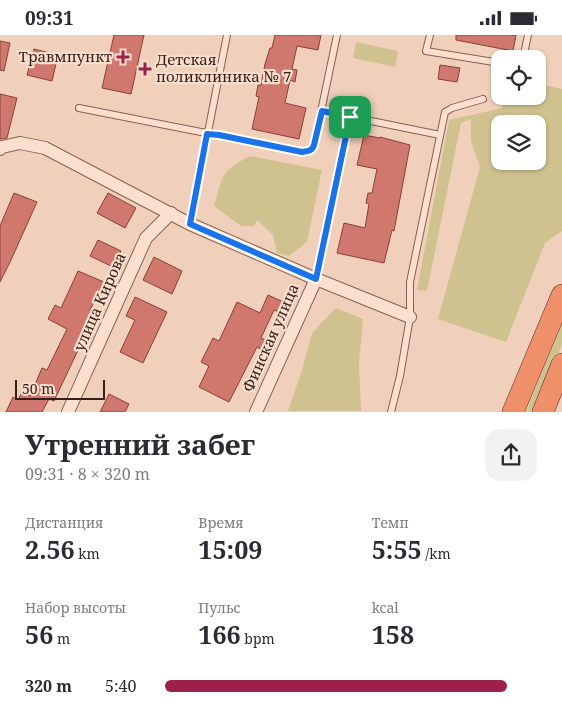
<!DOCTYPE html>
<html lang="ru">
<head>
<meta charset="utf-8">
<style>
	:root { --surface:#fff; --page:#f2f2f3; --text:#2b2b33; --muted:#7c7c81; --accent:#9c2049 }
	body { margin:0; font-family:"Noto Serif",serif; background:var(--page); color:var(--text); height:100vh; display:flex; flex-direction:column; font-size:19px; white-space:nowrap }
	* { box-sizing:border-box; margin:0 }
	p { font-size:16px; color:var(--muted) }
	.icon { flex:none; width:28px; height:28px; fill:none; stroke:currentColor; stroke-width:2; stroke-linecap:round; stroke-linejoin:round }
	.map { position:relative; height:377px; overflow:hidden }
	.sheet { display:flex; flex-direction:column; background:var(--surface); flex:1 }
	.sheet>* { flex:none }
	.tools { position:absolute; left:491px; top:15px; display:grid; gap:10px }
	.tools a { display:grid; place-items:center; width:55px; height:55px; border-radius:10px; background:var(--surface); box-shadow:0 1px 4px #0004; font-size:25px }
	.scale { position:absolute; left:15px; bottom:12px; width:90px; box-sizing:border-box; padding-left:5px; border:2px solid #371f1a; border-top:0; font-size:14px; line-height:18px; white-space:nowrap; color:#371f1a; -webkit-text-stroke:4px #f7ddcb; paint-order:stroke }
	.pin { position:absolute; display:grid; place-items:center; width:42px; height:42px; color:#fff; margin:-21px; border-radius:10px; box-shadow:0 2px 8px #0006 }
	.round { display:grid; place-items:center; flex:none; width:52px; height:52px; border-radius:15px; background:var(--page) }
	.summary { display:flex; align-items:center; justify-content:space-between; height:85px; padding:0 25px }
	h1 { font-size:28px; font-weight:700; line-height:38px }
	.metrics { display:grid; grid-template-columns:repeat(3,1fr); gap:8px; height:85px; padding:5px 25px }
	.metrics div { display:grid; align-content:center }
	.metrics b { font-size:25px; font-weight:700 }
	.metrics small { font-size:14px; font-weight:400 }
	.metrics p { font-size:14px }
	ul { padding:0 25px; list-style:none; font-size:16px }
	li { display:grid; grid-template-columns:80px 60px 1fr; align-items:center; height:38px }
	li i { height:12px; border-radius:6px; background:var(--accent) }
	.status { display:flex; justify-content:space-between; align-items:center; height:35px; padding:0 25px; background:var(--surface); direction:ltr }
	.status svg { height:14px; fill:currentColor }
	.map>svg:first-child { display:block }
</style>
</head>
<body>
<div class="status"><b>09:31</b><svg viewBox="0 0 49 12"><path d="M0 12V9h3v3zM5 12V6h3v6zM10 12V3h3v9zM15 12V0h3v12zM26 1h20v11H26zM47 4h2v5h-2z"/></svg></div>
<div class="map">
<svg width="562" height="377" viewBox="0 0 562 377">
	<rect width="100%" height="100%" fill="#f0d0bb"/>
	<g fill="#cfc28f" fill-rule="evenodd">
		<path d="M356 7 398 16 395 32 353 23Z"/>
		<path d="M538 49 562 54V196L545 208 506 307 438 284 480 132 471 106V84L461 88 427 256 417 255 449 85 502 73 501 61H538ZM500 89H538V126H500Z"/>
		<path d="M250 121 322 135 307 207 289 221 277 218 273 200 257 185 254 191H241L214 171C223 141 220 136 250 121Z"/>
		<path d="M336 273 363 284 359 328 361 376H288L302 335 312 298Z"/>
		<path d="M562 288V310L535 376 526 377Z"/>
	</g>
	<g fill="#d1786e" stroke="#893f38">
		<path d="M114 0H144L131 59 102 53Z"/>
		<path d="M275 0H321L318 15 297 11 292 34 297 35 295 47 290 45 285 68 306 73 299 104 252 94 259 62 256 61 258 50H261L265 29 270 13H272Z"/>
		<path d="M456 0H516L513 16 456 5Z"/>
		<path d="M0 6 10 8 4 36 0 35Z"/>
		<path d="M34 14 58 20 52 46 27 40Z"/>
		<path d="M440 30 460 33 457 47 438 44Z"/>
		<path d="M0 59 17 63 7 103 0 104Z"/>
		<path d="M364 100 380 103V102L410 110 394 196 392 195 384 228 337 218 344 188 365 193 369 169 366 168 368 158H372L377 134 357 130Z"/>
		<path d="M14 158 37 167 11 225 0 247V191Z"/>
		<path d="M108 158 136 173 125 193 97 178Z"/>
		<path d="M98 205 121 216 113 232 90 221Z"/>
		<path d="M154 222 182 236 172 259 143 245Z"/>
		<path d="M78 236 104 247 90 275 93 277 76 309 80 311 54 366 49 364 42 377H6L13 362 18 365 22 357 30 361 42 333 47 335 67 294 48 284 55 270 61 273Z"/>
		<path d="M268 260 288 269 283 279 274 275 261 303 268 306 264 316 257 312 229 367 199 352 209 331 201 327 213 303 219 306 237 267 260 278Z"/>
		<path d="M135 262 167 277 143 328 120 317 135 285 126 281Z"/>
		<path d="M109 359 129 369 125 377H100Z"/>
	</g>
	<g fill="none" stroke-linecap="round" stroke-linejoin="round">
		<g stroke="#895f54" stroke-width="8">
			<g id="service">
				<path d="M430 0 426 16 500 28"/>
				<path d="M523 24 528 0"/>
				<path d="M79 73 302 117C309 116 312 116 314 110L337 0"/>
				<path d="M322 76 440 100"/>
				<path d="M190 189 227 0"/>
				<path d="M316 244 350 81"/>
				<path d="M391 377 400 341 410 282V247L445 77 452 73 483 64"/>
			</g>
		</g>
		<g stroke="#895f54" stroke-width="14">
			<g id="minor">
				<path d="M0 114 2 112 20 108 45 113 190 189 316 244 410 282"/>
				<path d="M68 377 146 203 171 178"/>
				<path d="M256 377 316 244"/>
			</g>
		</g>
		<g stroke="#563029" stroke-width="22">
			<g id="trunk">
				<path d="M513 377 562 260"/>
				<path d="M543 377 562 329"/>
			</g>
		</g>
		<use href="#service" stroke="#fbe0cf" stroke-width="6"/>
		<use href="#minor" stroke="#fbe0cf" stroke-width="12"/>
		<use href="#trunk" stroke="#f0906a" stroke-width="21"/>
	</g>
	<g fill="none" stroke-linecap="round" stroke-linejoin="round">
		<g stroke="#fff" stroke-width="10">
			<path id="route" d="M322 76 350 82 316 244 190 189 207 99 219 100 302 117C309 116 312 116 314 110Z"/>
		</g>
		<use href="#route" stroke="#1a73e8" stroke-width="6"/>
	</g>
	<g fill="#9c2049" stroke="#f7ddcb" stroke-width="2">
		<path d="M120.5 14.5h5v5h5v5h-5v5h-5v-5h-5v-5h5z"/>
		<path d="M142.5 26.5h5v5h5v5h-5v5h-5v-5h-5v-5h5z"/>
	</g>
	<g text-anchor="middle" stroke-width="4.5" stroke-linejoin="round" paint-order="stroke">
		<g font-size="15" fill="#371f1a" stroke="#f7ddcb" text-anchor="end">
			<text x="112" y="27">Травмпункт</text>
			<text x="156" y="30" text-anchor="start">Детская<tspan x="156" dy="17">поликлиника № 7</tspan></text>
		</g>
		<g font-size="15" fill="#371f1a" stroke="#f7ddcb">
			<text transform="translate(100 267) rotate(-66)" y="5">улица Кирова</text>
			<text transform="translate(271 303) rotate(-66)" y="5">Финская улица</text>
		</g>
	</g>
</svg>
<div class="tools">
<a><svg class="icon" aria-label="locate" viewBox="0 0 24 24"><circle cx="12" cy="12" r="6"/><path d="M12 2v4M12 18v4M2 12h4M18 12h4"/></svg></a>
<a><svg class="icon" aria-label="layers" viewBox="0 0 24 24"><path d="M12 4l9 5-9 5-9-5zM3 14l9 5 9-5"/></svg></a>
</div>
<div class="scale">50 m</div>
<div class="pin" style="left:350px;top:82px;background:#1e9e55"><svg class="icon" aria-label="arrive" viewBox="0 0 24 24"><path d="M6 21V4h12l-3 4 3 4H6"/></svg></div>
</div>
<section class="sheet">
<div class="summary"><div><h1>Утренний забег</h1><p>09:31 · 8 × 320 m</p></div><a class="round"><svg class="icon" aria-label="share" viewBox="0 0 24 24"><path d="M12 15V3M7 8l5-5 5 5M5 13v7h14v-7"/></svg></a></div>
<div class="metrics">
<div><p>Дистанция</p><b>2.56<small> km</small></b></div>
<div><p>Время</p><b>15:09</b></div>
<div><p>Темп</p><b>5:55<small> /km</small></b></div>
</div>
<div class="metrics">
<div><p>Набор высоты</p><b>56<small> m</small></b></div>
<div><p>Пульс</p><b>166<small> bpm</small></b></div>
<div><p>kcal</p><b>158</b></div>
</div>
<ul>
<li><b>320 m</b>5:40<i style="width:92%"></i></li>
</ul>
</section>
</body>
</html>
